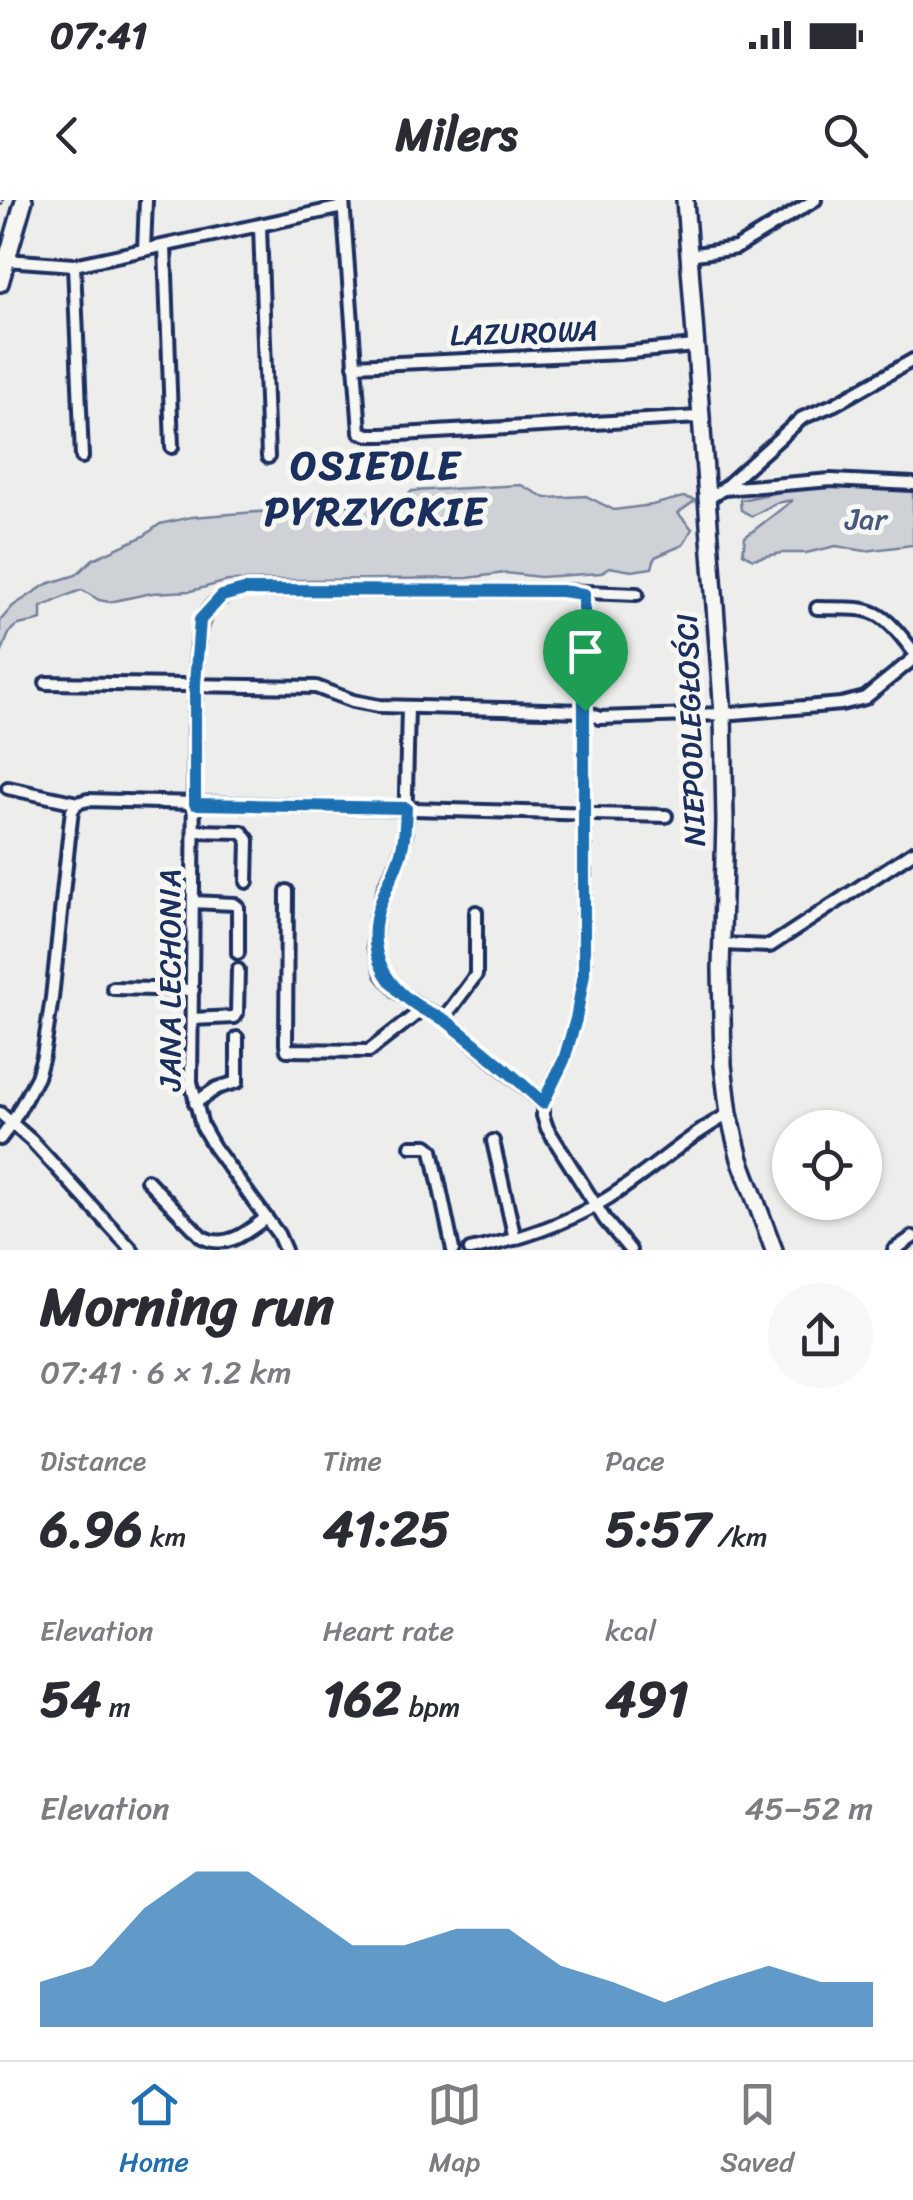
<!DOCTYPE html>
<html lang="en">
<head>
<meta charset="utf-8">
<style>
	:root { --surface:#fff; --page:#f7f7f7; --text:#2b2b33; --muted:#7c7c81; --line:#e1e1e2; --accent:#1f6fb2 }
	body { margin:0; font-family:Sriracha,sans-serif; background:var(--page); color:var(--text); height:100vh; display:flex; flex-direction:column; font-size:38px; white-space:nowrap }
	* { box-sizing:border-box; margin:0 }
	p { font-size:32px; color:var(--muted) }
	.icon { flex:none; width:55px; height:55px; fill:none; stroke:currentColor; stroke-width:2; stroke-linecap:round; stroke-linejoin:round }
	.map { position:relative; height:1050px; overflow:hidden }
	.side { display:flex; flex-direction:column; background:var(--surface); flex:1 }
	.side>* { flex:none }
	.fabs { position:absolute; left:772px; top:910px; display:grid; gap:20px }
	.fabs a { display:grid; place-items:center; width:110px; height:110px; border-radius:50%; background:var(--surface); box-shadow:0 2px 8px #0004; font-size:50px }
	.pin { position:absolute; display:grid; place-items:center; width:85px; height:85px; color:#fff; margin:-102px -42px; border-radius:50% 50% 50% 0; rotate:-45deg; box-shadow:0 0 10px #0007 }
	.pin .icon { rotate:45deg }
	.round { display:grid; place-items:center; flex:none; width:105px; height:105px; border-radius:52px; background:var(--page) }
	.summary { display:flex; align-items:center; justify-content:space-between; height:170px; padding:0 40px }
	h1 { font-size:55px; font-weight:700; line-height:75px }
	.metrics { display:grid; grid-template-columns:repeat(3,1fr); gap:15px; height:170px; padding:10px 40px }
	.metrics div { display:grid; align-content:center }
	.metrics b { font-size:50px; font-weight:700 }
	.metrics small { font-size:28px; font-weight:400 }
	.metrics p { font-size:28px }
	.chart { height:280px; padding:20px 40px }
	.chart p { display:flex; justify-content:space-between }
	.chart svg { width:100%; height:180px; margin-top:10px; fill:var(--accent); opacity:.7 }
	.status { display:flex; justify-content:space-between; align-items:center; height:70px; padding:0 50px; background:var(--surface); direction:ltr }
	.status svg { height:28px; fill:currentColor }
	header { display:flex; justify-content:space-between; align-items:center; height:130px; padding:0 40px; background:var(--surface); font-size:45px; font-weight:700 }
	.menu { display:flex; justify-content:space-around; align-items:center; height:140px; border-top:2px solid var(--line); background:var(--surface); font-size:28px; color:var(--muted) }
	.menu a { display:grid; justify-items:center; gap:5px }
	.menu .current { color:var(--accent) }
	.map>svg:first-child { display:block }
</style>
</head>
<body>
<div class="status"><b>07:41</b><svg viewBox="0 0 49 12"><path d="M0 12V9h3v3zM5 12V6h3v6zM10 12V3h3v9zM15 12V0h3v12zM26 1h20v11H26zM47 4h2v5h-2z"/></svg></div>
<header><svg class="icon" aria-label="back" viewBox="0 0 24 24"><path d="M15 5l-7 7 7 7"/></svg>Milers<svg class="icon" aria-label="search" viewBox="0 0 24 24"><circle cx="10" cy="10" r="6"/><path d="M15 15l6 6"/></svg></header>
<div class="map">
<svg width="913" height="1050" viewBox="0 0 913 1050">
	<rect width="100%" height="100%" fill="#edeeec"/>
	<filter id="ink" filterUnits="userSpaceOnUse"><feTurbulence type="fractalNoise" baseFrequency=".01" numOctaves="2"/><feDisplacementMap in="SourceGraphic" scale="20" xChannelSelector="R" yChannelSelector="G"/><feConvolveMatrix kernelMatrix="1 2 1 2 8 2 1 2 1" color-interpolation-filters="sRGB"/></filter>
	<g filter="url(#ink)">
		<g fill="#ced2d7" stroke="#74809a" stroke-width="2.5">
			<path d="M521 285 546 298 586 296 614 310 652 305 683 297 696 300 678 313 692 329 683 345 655 357 652 368 632 371 609 367 601 373 540 377 505 373 468 378 228 381 191 391 152 393 109 402 99 400 82 390C67 394 56 402 41 407V420C33 423 23 423 16 426 7 431 5 447 0 456V421L13 406 47 384 76 375 93 359 144 336 160 324 191 317 352 305 399 304 412 291Z"/>
			<path d="M828 287 913 288V345L865 351 836 346 806 353H781L753 359 743 353 745 337 793 300 776 303 752 316 741 310 740 300 790 290Z"/>
		</g>
		<g fill="none" stroke-linecap="round" stroke-linejoin="round">
			<g stroke="#1b2f5e" stroke-width="18">
				<g id="street">
					<path d="M343 0 360 232 369 235H383L699 217"/>
					<path d="M260 26 268 257"/>
					<path d="M165 46 172 247"/>
					<path d="M144 50 146 0"/>
					<path d="M689 55 736 48 815 0"/>
					<path d="M6 60 74 65 343 7"/>
					<path d="M74 65 82 257"/>
					<path d="M354 165 621 153 695 146"/>
					<path d="M724 289 831 280 913 284"/>
					<path d="M706 300 723 289 802 218 835 204 913 160"/>
					<path d="M584 393V774L576 819 564 860 543 903V916L547 928 605 1020 630 1050"/>
					<path d="M817 408C873 409 877 404 913 451"/>
					<path d="M46 483 316 487 353 501 379 506 585 511 599 518 723 514 841 504 865 498 913 459"/>
					<path d="M408 507 405 635 398 661 385 687 376 718 374 746 383 774 397 791 423 809 444 818 543 903"/>
					<path d="M8 588 77 603 88 600 666 616"/>
					<path d="M195 631 242 632 248 640 247 682"/>
					<path d="M287 691 286 844 287 850 369 851 423 809"/>
					<path d="M193 702 234 704 238 707V753"/>
					<path d="M722 744 770 746 913 652"/>
					<path d="M113 788 193 790"/>
					<path d="M444 818 476 775V712"/>
					<path d="M192 819 234 817 237 812 238 770"/>
					<path d="M195 903 217 888 237 882V838"/>
					<path d="M0 913 31 940 132 1050"/>
					<path d="M0 939 12 923 37 877 43 856 52 798 71 618 72 611 77 603"/>
					<path d="M493 941 515 1039"/>
					<path d="M411 946H427L432 950 453 1050"/>
					<path d="M147 980 202 1037C226 1050 246 1033 266 1018"/>
					<path d="M285 1050 278 1034 214 947 202 926 191 882 195 484C199 441 191 400 244 390L561 391 637 394"/>
					<path d="M470 1050C517 1040 567 1024 608 998 650 972 686 937 729 914"/>
					<path d="M894 1050 913 1037"/>
				</g>
			</g>
			<g stroke="#1b2f5e" stroke-width="22">
				<g id="secondary">
					<path d="M685 0 723 514 725 622 721 769 723 865 729 914 740 959 774 1050"/>
					<path d="M0 83 24 0"/>
				</g>
			</g>
			<use href="#street" stroke="#f6f6f2" stroke-width="10"/>
			<use href="#secondary" stroke="#f6f6f2" stroke-width="15"/>
			<g stroke="#1b2f5e" stroke-width="6">
				<path id="rail" d="M0 3 1 0"/>
			</g>
			<use href="#rail" stroke="#f6f6f2" stroke-width="2.5" stroke-dasharray="8" stroke-linecap="butt"/>
		</g>
	</g>
	<g fill="none" stroke-linecap="round" stroke-linejoin="round" filter="url(#ink)">
		<g stroke="#fff" stroke-width="20">
			<path id="route" d="M244 390 561 391 584 394V774L576 819 564 860 543 903C513 875 481 848 449 823 440 816 430 814 421 808 388 788 369 758 376 719 380 697 391 681 398 661 405 644 405 626 406 608L195 604V484L200 420 222 396Z"/>
		</g>
		<use href="#route" stroke="#1f6fb2" stroke-width="12"/>
	</g>
	<g text-anchor="middle" stroke-width="10" stroke-linejoin="round" paint-order="stroke">
		<g font-size="30" fill="#1b2f5e" stroke="#f6f6f2">
			<text transform="translate(524 133) rotate(-2)" y="10">LAZUROWA</text>
			<text transform="translate(691 530) rotate(-92)" y="10">NIEPODLEGŁOŚCI</text>
			<text transform="translate(170 780) rotate(-90)" y="10">JANA LECHONIA</text>
		</g>
		<g font-size="30" fill="#48587c" stroke="#f6f6f2">
			<text x="866" y="329">Jar</text>
		</g>
		<g font-size="40" font-weight="bold" letter-spacing="2.5" fill="#1b2f5e" stroke="#f6f6f2">
			<text x="376" y="279">OSIEDLE<tspan x="376" dy="46">PYRZYCKIE</tspan></text>
		</g>
	</g>
</svg>
<div class="fabs">
<a><svg class="icon" aria-label="locate" viewBox="0 0 24 24"><circle cx="12" cy="12" r="6"/><path d="M12 2v4M12 18v4M2 12h4M18 12h4"/></svg></a>
</div>
<div class="pin" style="left:585px;top:511px;background:#1e9e55"><svg class="icon" aria-label="arrive" viewBox="0 0 24 24"><path d="M6 21V4h12l-3 4 3 4H6"/></svg></div>
</div>
<section class="side">
<div class="summary"><div><h1>Morning run</h1><p>07:41 · 6 × 1.2 km</p></div><a class="round"><svg class="icon" aria-label="share" viewBox="0 0 24 24"><path d="M12 15V3M7 8l5-5 5 5M5 13v7h14v-7"/></svg></a></div>
<div class="metrics">
<div><p>Distance</p><b>6.96<small> km</small></b></div>
<div><p>Time</p><b>41:25</b></div>
<div><p>Pace</p><b>5:57<small> /km</small></b></div>
</div>
<div class="metrics">
<div><p>Elevation</p><b>54<small> m</small></b></div>
<div><p>Heart rate</p><b>162<small> bpm</small></b></div>
<div><p>kcal</p><b>491</b></div>
</div>
<div class="chart"><p><span>Elevation</span>45–52 m</p>
<svg viewBox="0 0 160 44" preserveAspectRatio="none"><path d="M0 44V33L10 29L20 15L30 6L40 6L50 15L60 24L70 24L80 20L90 20L100 29L110 33L120 38L130 33L140 29L150 33L160 33V44z"/></svg>
</div>
</section>
<nav class="menu">
<a class="current"><svg class="icon" aria-label="home" viewBox="0 0 24 24"><path d="M3 11l9-7 9 7M6 9v11h12V9"/></svg>Home</a>
<a><svg class="icon" aria-label="map" viewBox="0 0 24 24"><path d="M3 6l6-2 6 2 6-2v14l-6 2-6-2-6 2zM9 4v14M15 6v14"/></svg>Map</a>
<a><svg class="icon" aria-label="saved" viewBox="0 0 24 24"><path d="M7 4h10v16l-5-4-5 4z"/></svg>Saved</a>
</nav>
</body>
</html>
